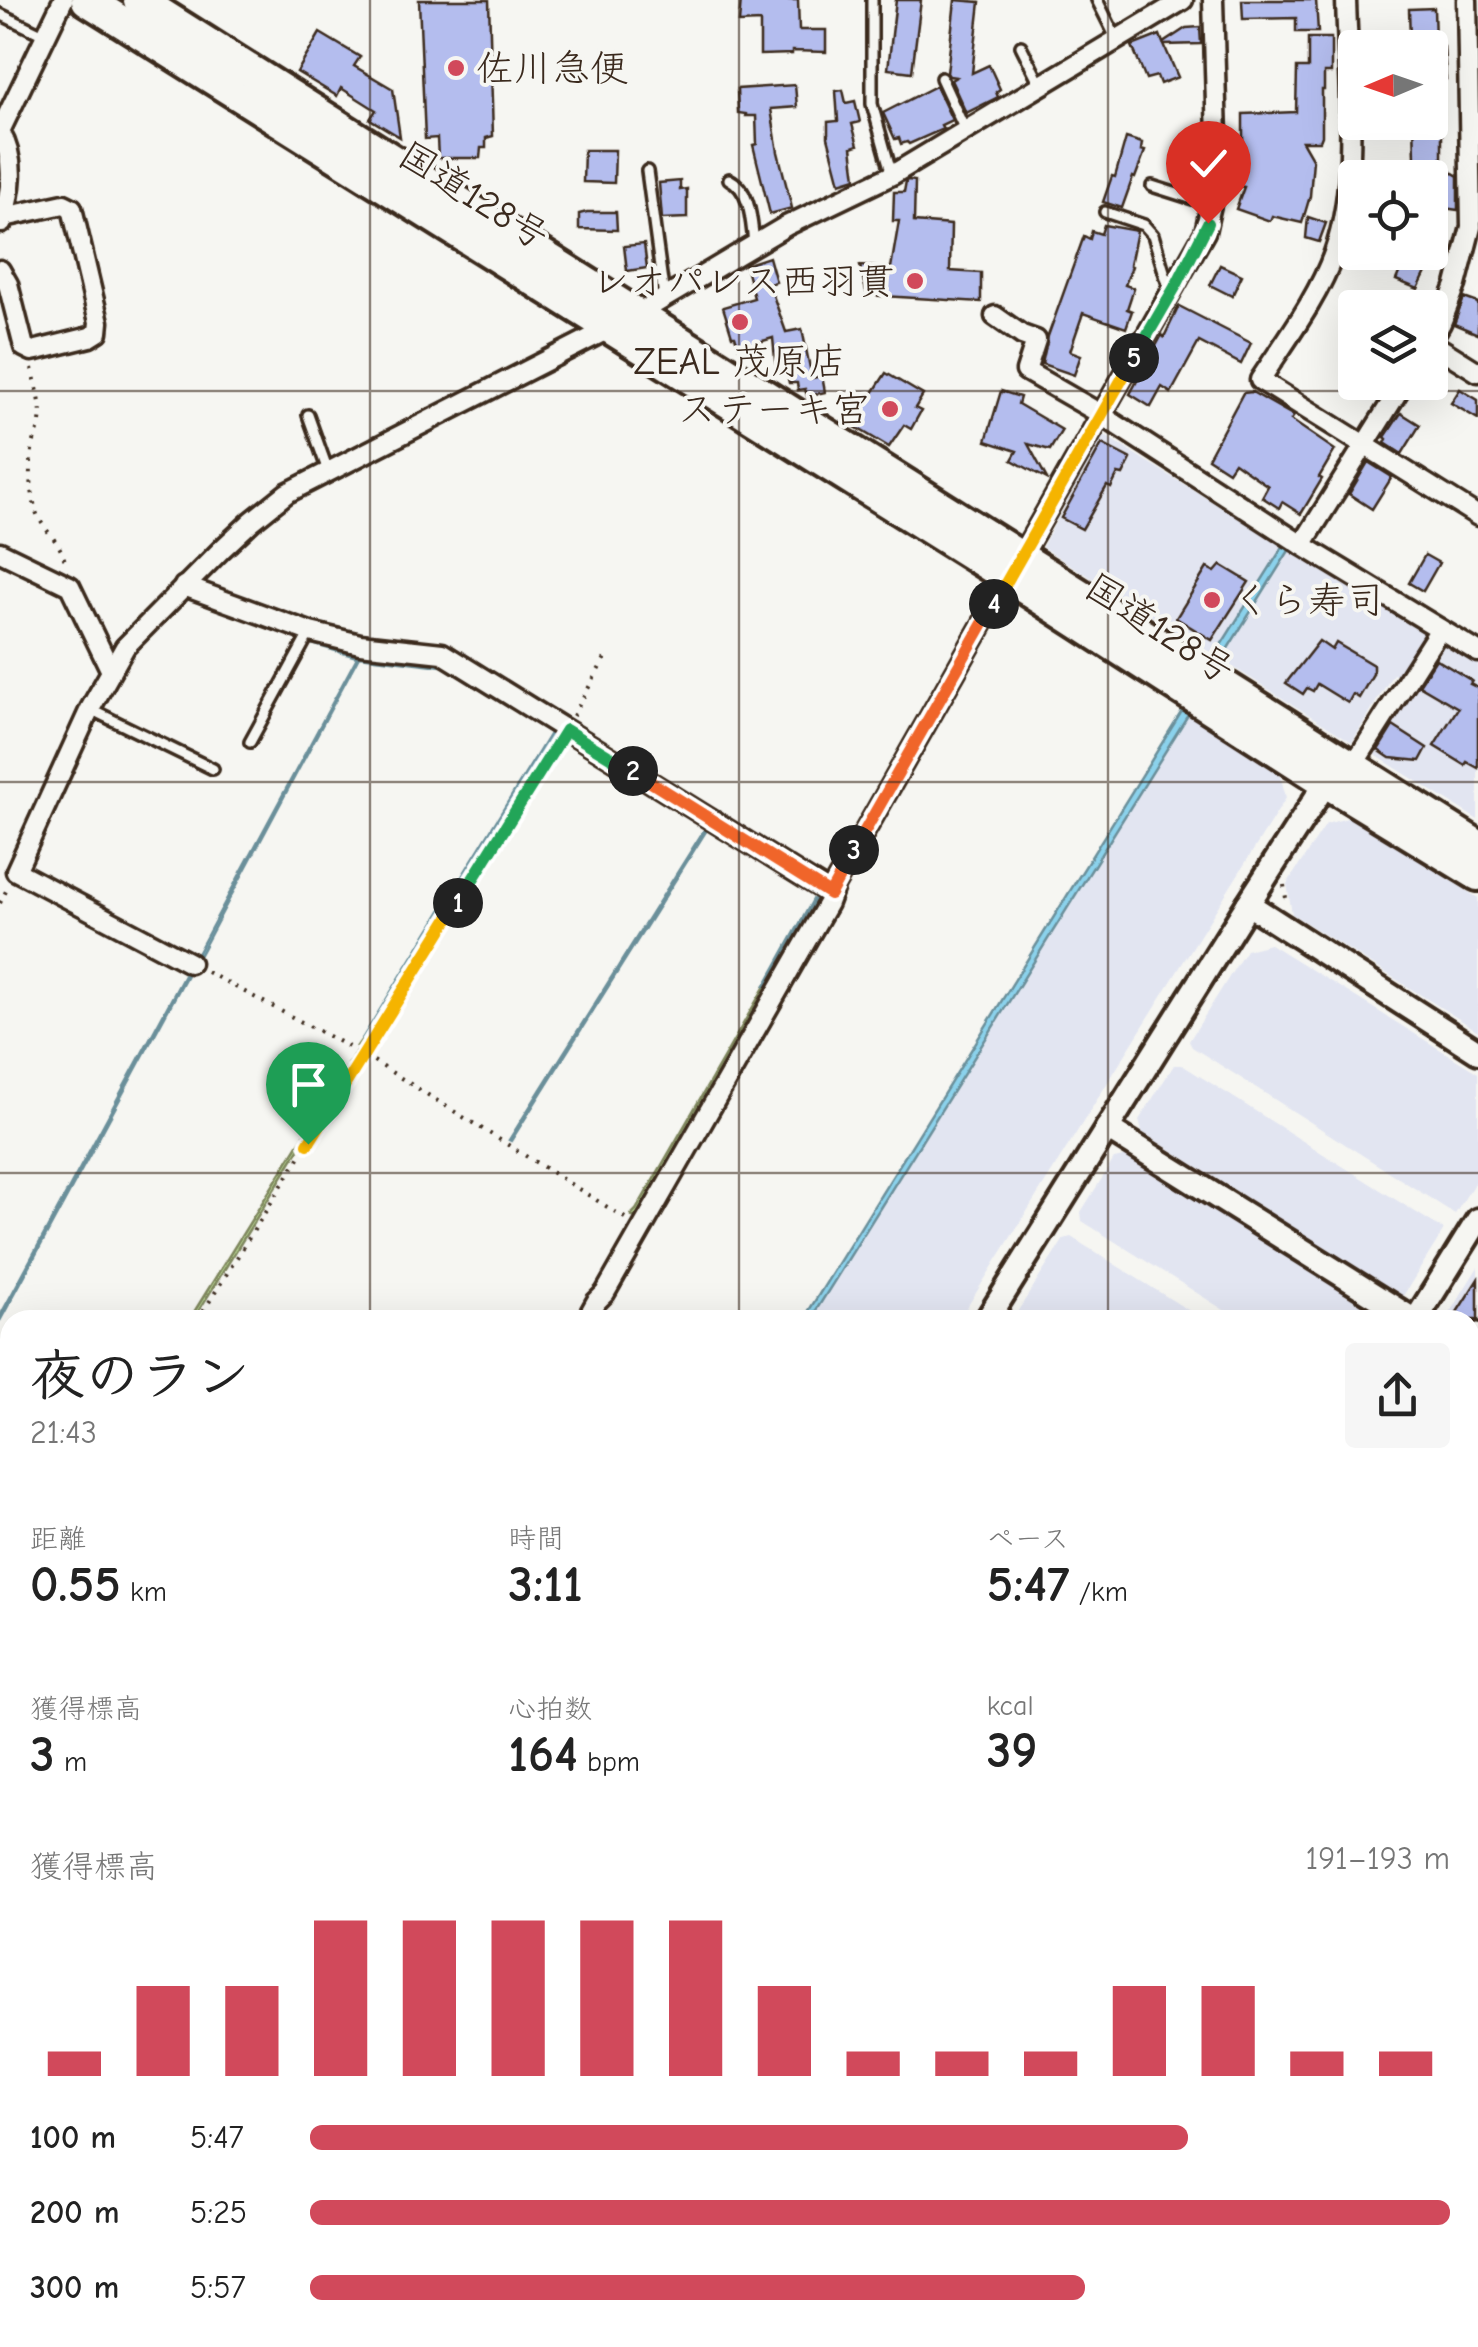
<!DOCTYPE html>
<html lang="ja">
<head>
<meta charset="utf-8">
<style>
	:root { --surface:#fff; --page:#f6f6f6; --text:#222; --muted:#767676; --accent:#d1495b }
	body { margin:0; font-family:"Comic Neue","Klee One",sans-serif; background:var(--page); color:var(--text); height:100vh; display:flex; flex-direction:column; font-size:38px; white-space:nowrap }
	* { box-sizing:border-box; margin:0 }
	p { font-size:32px; color:var(--muted) }
	.icon { flex:none; width:55px; height:55px; fill:none; stroke:currentColor; stroke-width:2; stroke-linecap:round; stroke-linejoin:round }
	.map { position:relative; flex:1; overflow:hidden }
	.drawer { position:absolute; left:0px; top:1310px; width:1480px; height:1038px; display:flex; flex-direction:column; background:var(--surface); border-radius:30px 30px 0 0; box-shadow:0 10px 40px #0002 }
	.drawer>* { flex:none }
	.needle { width:65px; rotate:268deg }
	.tools { position:absolute; left:1338px; top:30px; display:grid; gap:20px }
	.tools a { display:grid; place-items:center; width:110px; height:110px; border-radius:10px; background:var(--surface); box-shadow:0 10px 40px #0002; font-size:50px }
	.pin { position:absolute; display:grid; place-items:center; width:85px; height:85px; color:#fff; margin:-102px -42px; border-radius:50% 50% 50% 0; rotate:-45deg; box-shadow:0 0 10px #0007 }
	.pin .icon { rotate:45deg }
	.km { position:absolute; width:50px; height:50px; margin:-25px; border-radius:50%; background:#222; color:#fff; font-size:28px; line-height:50px; text-align:center }
	.round { display:grid; place-items:center; flex:none; width:105px; height:105px; border-radius:10px; background:var(--page) }
	.head { display:flex; align-items:center; justify-content:space-between; height:170px; padding:0 30px }
	h1 { font-size:55px; font-weight:800; line-height:75px }
	.figures { display:grid; grid-template-columns:repeat(3,1fr); gap:15px; height:170px; padding:10px 30px }
	.figures div { display:grid; align-content:center }
	.figures b { font-size:50px; font-weight:800 }
	.figures small { font-size:28px; font-weight:400 }
	.figures p { font-size:28px }
	.chart { height:280px; padding:20px 30px }
	.chart p { display:flex; justify-content:space-between }
	.chart svg { width:100%; height:180px; margin-top:10px; stroke:var(--accent); stroke-width:6 }
	ul { padding:0 30px; list-style:none; font-size:32px }
	li { display:grid; grid-template-columns:160px 120px 1fr; align-items:center; height:75px }
	li i { height:25px; border-radius:12px; background:var(--accent) }
	.map>svg:first-child { display:block }
</style>
</head>
<body>
<div class="map">
<svg width="1478" height="2347" viewBox="0 0 1478 2347">
	<rect width="100%" height="100%" fill="#f6f6f2"/>
	<filter id="ink" filterUnits="userSpaceOnUse"><feTurbulence type="fractalNoise" baseFrequency=".01" numOctaves="2"/><feDisplacementMap in="SourceGraphic" scale="20" xChannelSelector="R" yChannelSelector="G"/><feConvolveMatrix kernelMatrix="1 2 1 2 8 2 1 2 1" color-interpolation-filters="sRGB"/></filter>
	<g filter="url(#ink)">
		<g fill="#e2e5f1">
			<path d="M1104 435 1426 634 1400 677 1393 674 1352 742 1042 547Z"/>
			<path d="M1442 641 1478 664V820L1372 753Z"/>
			<path d="M1188 715 1280 774 1286 798 959 1320H810Z"/>
			<path d="M1351 817 1478 898V1031L1292 914 1287 884 1326 824Z"/>
			<path d="M1270 944 1478 1073V1177L1455 1214 1192 1047 1189 1041 1246 950Z"/>
			<path d="M1174 1065H1182L1444 1230 1403 1296 1142 1132 1139 1120Z"/>
			<path d="M1128 1156 1387 1320H1240L1082 1221 1081 1212 1114 1159Z"/>
			<path d="M1071 1237 1204 1320H1012L1064 1239Z"/>
			<path d="M1478 1267V1554L1470 1549V1320H1445Z"/>
			<path d="M1470 1570 1478 1575V1654L1470 1649Z"/>
			<path d="M1470 1692 1478 1697V1801L1470 1813Z"/>
		</g>
		<g fill="#bfe099" stroke="#7d855c" stroke-width="2.5">
			<path d="M311 641 349 653 365 651 427 658 451 665 556 730 557 732 367 1040 360 1047 357 1046 362 1039 364 1040 555 731 451 665 349 653 313 642 309 643Z"/>
			<path d="M818 892 819 897 639 1213 633 1217 631 1215 636 1210 765 986H768Z"/>
			<path d="M354 1055V1061L193 1320H189Z"/>
		</g>
		<g fill="#8bd2ec" stroke="#6b8f9a" stroke-width="2.5">
			<path d="M1284 545 1290 549 1222 658 1216 653Z"/>
			<path d="M312 642 349 653 451 665 555 731 364 1041 362 1039 551 732 450 667 359 656 199 956 197 954 357 657 312 644Z"/>
			<path d="M1182 711 1188 715 810 1320H803Z"/>
			<path d="M569 740 818 895 767 986H765L815 896 708 828 511 1141 509 1140 706 827Z"/>
			<path d="M187 970 189 971 0 1321V1316Z"/>
			<path d="M160 2338H497L508 2347H177Z"/>
		</g>
		<g fill="#b4bdee" stroke="#3b2a1e" stroke-width="2.5">
			<path d="M419 0H489L493 136 486 138V148H481L480 158H438L437 138 425 139Z"/>
			<path d="M741 0H798L799 30H826V52L792 51V54L760 55V22L739 23Z"/>
			<path d="M896 0H921L912 72 888 69Z"/>
			<path d="M955 0 980 2 972 73 989 65 1000 89 996 92 998 97 966 113 951 80 956 77 949 76 947 73Z"/>
			<path d="M1242 0H1316L1318 32H1296V18L1243 19Z"/>
			<path d="M1434 8 1435 42H1416V39H1410L1409 9Z"/>
			<path d="M1200 27 1201 44 1164 45 1178 77 1160 84 1157 76 1146 79 1132 46 1160 35 1163 43 1186 28Z"/>
			<path d="M320 33 360 57 354 66 393 89 400 137 370 119 376 110 341 88 337 96 297 72Z"/>
			<path d="M1308 38H1331V73H1324V90H1322V136L1320 141H1302L1313 160 1310 196 1302 223 1272 216 1270 221 1236 209 1244 187 1229 184 1237 137 1243 138V114L1296 112 1297 68H1308Z"/>
			<path d="M1444 47 1446 79 1430 80V48Z"/>
			<path d="M795 85 797 107 771 109 778 152 792 208 770 214 753 145 757 144 756 116H746V114L738 113 737 89Z"/>
			<path d="M936 86 952 120 941 125 943 129 909 144 907 142 901 144 899 138 895 139 883 113Z"/>
			<path d="M843 90 846 103 855 101 860 122 852 124 858 145 852 147 856 178 840 183 828 137V122L838 121 836 91Z"/>
			<path d="M1414 122H1442V166L1458 176V210L1430 206V178H1368L1373 162 1413 161 1415 158Z"/>
			<path d="M1126 138 1142 143 1141 150 1145 151 1135 178 1133 177 1122 208 1103 202 1112 176 1115 177Z"/>
			<path d="M584 150H615L614 183 583 182Z"/>
			<path d="M908 180 915 181 914 222 951 225 950 271 981 273V302L867 295 860 266 891 268 899 221H893L894 192H904L906 181Z"/>
			<path d="M680 181V190L687 189V218L662 219 659 183Z"/>
			<path d="M587 212H616L617 230 579 229V214Z"/>
			<path d="M1308 217 1326 223 1319 242 1306 238Z"/>
			<path d="M1104 225 1137 231 1130 265 1132 266 1125 285 1134 288 1127 309 1132 311 1126 328 1083 313 1070 351 1081 355 1074 375 1042 364 1048 336 1084 236 1090 239 1092 231 1101 234Z"/>
			<path d="M644 244 647 268 627 271 624 246Z"/>
			<path d="M1408 252H1433L1430 264 1418 289 1396 280Z"/>
			<path d="M769 257 776 282 769 284 786 332 802 329 812 378 822 376 825 392 807 396 805 389 798 390 797 383H789L786 370H776L773 338 739 348 735 336H732L723 307 754 298 745 265Z"/>
			<path d="M1220 265 1242 275 1232 296 1210 285Z"/>
			<path d="M1464 298 1478 303V334L1454 324Z"/>
			<path d="M1179 306 1251 343 1241 364 1199 342 1171 393 1162 387 1151 407 1130 394 1162 335 1164 337Z"/>
			<path d="M886 373 923 395 915 408 921 411 911 429 904 425 889 447 852 425Z"/>
			<path d="M1460 389 1478 400V419L1451 403Z"/>
			<path d="M1001 391 1020 397 1018 404 1062 430 1050 450 1028 444 1047 479 1012 460 1017 451 986 441Z"/>
			<path d="M1252 392 1294 416 1291 420 1335 450 1319 477 1322 479 1301 514 1282 502 1279 508 1262 497 1268 486 1234 462 1228 471 1208 458 1243 393Z"/>
			<path d="M1401 413 1420 425 1402 454 1385 443 1387 439 1385 437Z"/>
			<path d="M1102 444 1131 459 1123 475 1118 474 1111 488 1107 486 1082 529 1061 518Z"/>
			<path d="M1368 462 1392 477 1372 509 1349 494Z"/>
			<path d="M1425 555 1439 563 1423 591 1409 583Z"/>
			<path d="M1221 565 1249 582 1212 640 1176 618 1207 568 1215 572Z"/>
			<path d="M1319 641 1332 650 1336 643 1373 665V674L1359 698 1353 694 1348 703 1317 684 1313 691 1307 688 1303 694 1286 683Z"/>
			<path d="M1436 659 1472 681 1470 684 1478 688V768L1467 762 1465 765 1434 746 1458 708 1419 685Z"/>
			<path d="M1393 726 1427 748 1420 761 1390 758 1378 750Z"/>
			<path d="M1478 1279V1320H1452Z"/>
		</g>
		<g fill="none" stroke-linecap="round" stroke-linejoin="round">
			<g stroke="#3b2a1e" stroke-width="16">
				<g id="lane">
					<path d="M872 0V104L892 175"/>
					<path d="M1097 0 1117 40"/>
					<path d="M0 14 46 36"/>
					<path d="M1021 46 1041 86"/>
					<path d="M941 78 965 130"/>
					<path d="M647 171 664 297"/>
					<path d="M729 179C751 190 751 220 754 243"/>
					<path d="M1152 186 1212 205"/>
					<path d="M1105 212 1144 225 1153 235 1170 291"/>
					<path d="M308 415 328 471"/>
					<path d="M90 709 213 769"/>
					<path d="M250 742 310 632"/>
					<path d="M1470 1338 1478 1328"/>
					<path d="M1470 1351 1478 1356"/>
					<path d="M1470 1402 1478 1407"/>
					<path d="M1470 1454 1478 1459"/>
					<path d="M1470 1510 1478 1515"/>
				</g>
			</g>
			<g stroke="#3b2a1e" stroke-width="25">
				<g id="street">
					<path d="M1346 0C1348 78 1360 180 1334 253 1318 298 1286 340 1260 380L1478 516"/>
					<path d="M0 131 63 0"/>
					<path d="M0 132C17 161 11 192 2 223"/>
					<path d="M0 270 8 284 24 347 32 351 37 350 90 337 98 332 99 322 72 208 64 204 4 217"/>
					<path d="M995 316 1022 335 1036 340 1026 371 1092 409 1302 545 1478 652"/>
					<path d="M1430 342 1441 323 1456 285 1471 227 1467 0"/>
					<path d="M1430 342 1478 372"/>
					<path d="M1302 545 1404 382"/>
					<path d="M0 552 70 586 111 671"/>
					<path d="M184 586 310 632 360 644 442 653 831 894"/>
					<path d="M1349 766 1361 753 1440 629"/>
					<path d="M190 963 16 871 90 709 125 647 222 549 252 521 287 493 636 315 786 226 892 175 1183 0"/>
					<path d="M586 1320 596 1302 605 1293 828 903 835 884 1205 232 1218 173 1213 0"/>
					<path d="M1470 1561 1478 1566"/>
					<path d="M1470 1672 1478 1677"/>
					<path d="M1471 1851 1473 1837 1478 1828"/>
					<path d="M0 2332 10 2314"/>
					<path d="M129 2338 146 2347"/>
					<path d="M766 2347 772 2338"/>
				</g>
			</g>
			<g stroke="#3b2a1e" stroke-width="30">
				<g id="secondary">
					<path d="M1248 904 1478 1052"/>
					<path d="M1107 1128 1414 1320"/>
					<path d="M987 1320 1248 904 1320 792 1340 774"/>
					<path d="M1416 1320 1478 1220"/>
					<path d="M0 1986 10 1992"/>
					<path d="M569 2338 584 2347"/>
				</g>
			</g>
			<g stroke="#3b2a1e" stroke-width="38">
				<g id="highway">
					<path d="M87 0 1009 578 1329 784 1478 875"/>
					<path d="M139 0 1478 846"/>
				</g>
			</g>
			<g stroke="#3b2a1e" stroke-width="4" stroke-dasharray="2.5 8" stroke-linecap="butt">
				<path d="M32 368C36 385 43 405 40 422 39 430 35 437 33 445 29 464 31 489 35 508 40 529 61 540 65 562"/>
				<path d="M573 716 605 658"/>
				<path d="M1284 885 1287 905"/>
				<path d="M0 903 8 887"/>
				<path d="M207 972 364 1055 625 1218"/>
				<path d="M198 1320 556 745"/>
				<path d="M0 1427 10 1431"/>
				<path d="M0 1641 10 1624"/>
				<path d="M1389 2338 1405 2347"/>
				<path d="M1165 2347 1171 2338"/>
			</g>
			<use href="#lane" stroke="#f6f6f2" stroke-width="9"/>
			<use href="#street" stroke="#f6f6f2" stroke-width="18"/>
			<use href="#secondary" stroke="#f6f6f2" stroke-width="22"/>
			<use href="#highway" stroke="#f6f6f2" stroke-width="30"/>
		</g>
	</g>
	<g fill="none" stroke-linecap="round" stroke-linejoin="round" filter="url(#ink)">
		<g stroke="#fff" stroke-width="20">
			<path id="split-1" d="M308 1144 458 903"/>
		</g>
		<g stroke="#fff" stroke-width="20">
			<path id="split-2" d="M458 903 566 730 633 771"/>
		</g>
		<g stroke="#fff" stroke-width="20">
			<path id="split-3" d="M633 771 830 894 854 850"/>
		</g>
		<g stroke="#fff" stroke-width="20">
			<path id="split-4" d="M854 850 994 604"/>
		</g>
		<g stroke="#fff" stroke-width="20">
			<path id="split-5" d="M994 604 1134 358"/>
		</g>
		<g stroke="#fff" stroke-width="20">
			<path id="split-6" d="M1134 358 1178 282 1208 223"/>
		</g>
		<use href="#split-1" stroke="#f5b400" stroke-width="12"/>
		<use href="#split-2" stroke="#22a559" stroke-width="12"/>
		<use href="#split-3" stroke="#f0652b" stroke-width="12"/>
		<use href="#split-4" stroke="#f0652b" stroke-width="12"/>
		<use href="#split-5" stroke="#f5b400" stroke-width="12"/>
		<use href="#split-6" stroke="#22a559" stroke-width="12"/>
	</g>
	<path fill="none" stroke="#3b2a1e" stroke-width="2.5" stroke-opacity="0.55" d="M370 0V1320M739 0V1320M1108 0V1320M0 391H1478M0 782H1478M0 1173H1478M0 1565H10M1470 1565H1478M0 1956H10M1470 1956H1478M370 2338V2347M739 2338V2347M1108 2338V2347"/>
	<g fill="#d1495b" stroke="#f6f6f2" stroke-width="4">
		<circle cx="456" cy="68" r="10"/>
		<circle cx="915" cy="281" r="10"/>
		<circle cx="740" cy="322" r="10"/>
		<circle cx="890" cy="409" r="10"/>
		<circle cx="1212" cy="600" r="10"/>
	</g>
	<g text-anchor="middle" stroke-width="8" stroke-linejoin="round" paint-order="stroke">
		<g font-size="38" fill="#3b2a1e" stroke="#f6f6f2" text-anchor="start">
			<text x="476" y="81">佐川急便</text>
			<text x="895" y="294" text-anchor="end">レオパレス西羽貫</text>
			<text x="740" y="374" text-anchor="middle">ZEAL 茂原店</text>
			<text x="870" y="422" text-anchor="end">ステーキ宮</text>
			<text x="1232" y="613">くら寿司</text>
		</g>
		<g font-size="38" fill="#3b2a1e" stroke="#f6f6f2">
			<text transform="translate(474 195) rotate(32)" y="13">国道128号</text>
			<text transform="translate(1160 628) rotate(33)" y="13">国道128号</text>
		</g>
	</g>
</svg>
<div class="tools">
<a><svg class="needle" viewBox="-14 -14 28 28"><path d="M0-13l5 13h-10z" fill="#e53935"/><path d="M0 13l5-13h-10z" fill="#767676"/></svg></a>
<a><svg class="icon" aria-label="locate" viewBox="0 0 24 24"><circle cx="12" cy="12" r="6"/><path d="M12 2v4M12 18v4M2 12h4M18 12h4"/></svg></a>
<a><svg class="icon" aria-label="layers" viewBox="0 0 24 24"><path d="M12 4l9 5-9 5-9-5zM3 14l9 5 9-5"/></svg></a>
</div>
<div class="pin" style="left:308px;top:1144px;background:#1e9e55"><svg class="icon" aria-label="arrive" viewBox="0 0 24 24"><path d="M6 21V4h12l-3 4 3 4H6"/></svg></div>
<div class="pin" style="left:1208px;top:223px;background:#d93025"><svg class="icon" aria-label="check" viewBox="0 0 24 24"><path d="M5 12l5 5 9-10"/></svg></div>
<b class="km" style="left:458px;top:903px">1</b>
<b class="km" style="left:633px;top:771px">2</b>
<b class="km" style="left:854px;top:850px">3</b>
<b class="km" style="left:994px;top:604px">4</b>
<b class="km" style="left:1134px;top:358px">5</b>
<section class="drawer">
<div class="head"><div><h1>夜のラン</h1><p>21:43</p></div><a class="round"><svg class="icon" aria-label="share" viewBox="0 0 24 24"><path d="M12 15V3M7 8l5-5 5 5M5 13v7h14v-7"/></svg></a></div>
<div class="figures">
<div><p>距離</p><b>0.55<small> km</small></b></div>
<div><p>時間</p><b>3:11</b></div>
<div><p>ペース</p><b>5:47<small> /km</small></b></div>
</div>
<div class="figures">
<div><p>獲得標高</p><b>3<small> m</small></b></div>
<div><p>心拍数</p><b>164<small> bpm</small></b></div>
<div><p>kcal</p><b>39</b></div>
</div>
<div class="chart"><p><span>獲得標高</span>191–193 m</p>
<svg viewBox="0 0 160 44" preserveAspectRatio="none"><path d="M5 44V38M15 44V22M25 44V22M35 44V6M45 44V6M55 44V6M65 44V6M75 44V6M85 44V22M95 44V38M105 44V38M115 44V38M125 44V22M135 44V22M145 44V38M155 44V38"/></svg>
</div>
<ul>
<li><b>100 m</b>5:47<i style="width:77%"></i></li>
<li><b>200 m</b>5:25<i style="width:100%"></i></li>
<li><b>300 m</b>5:57<i style="width:68%"></i></li>
</ul>
</section>
</div>
</body>
</html>
